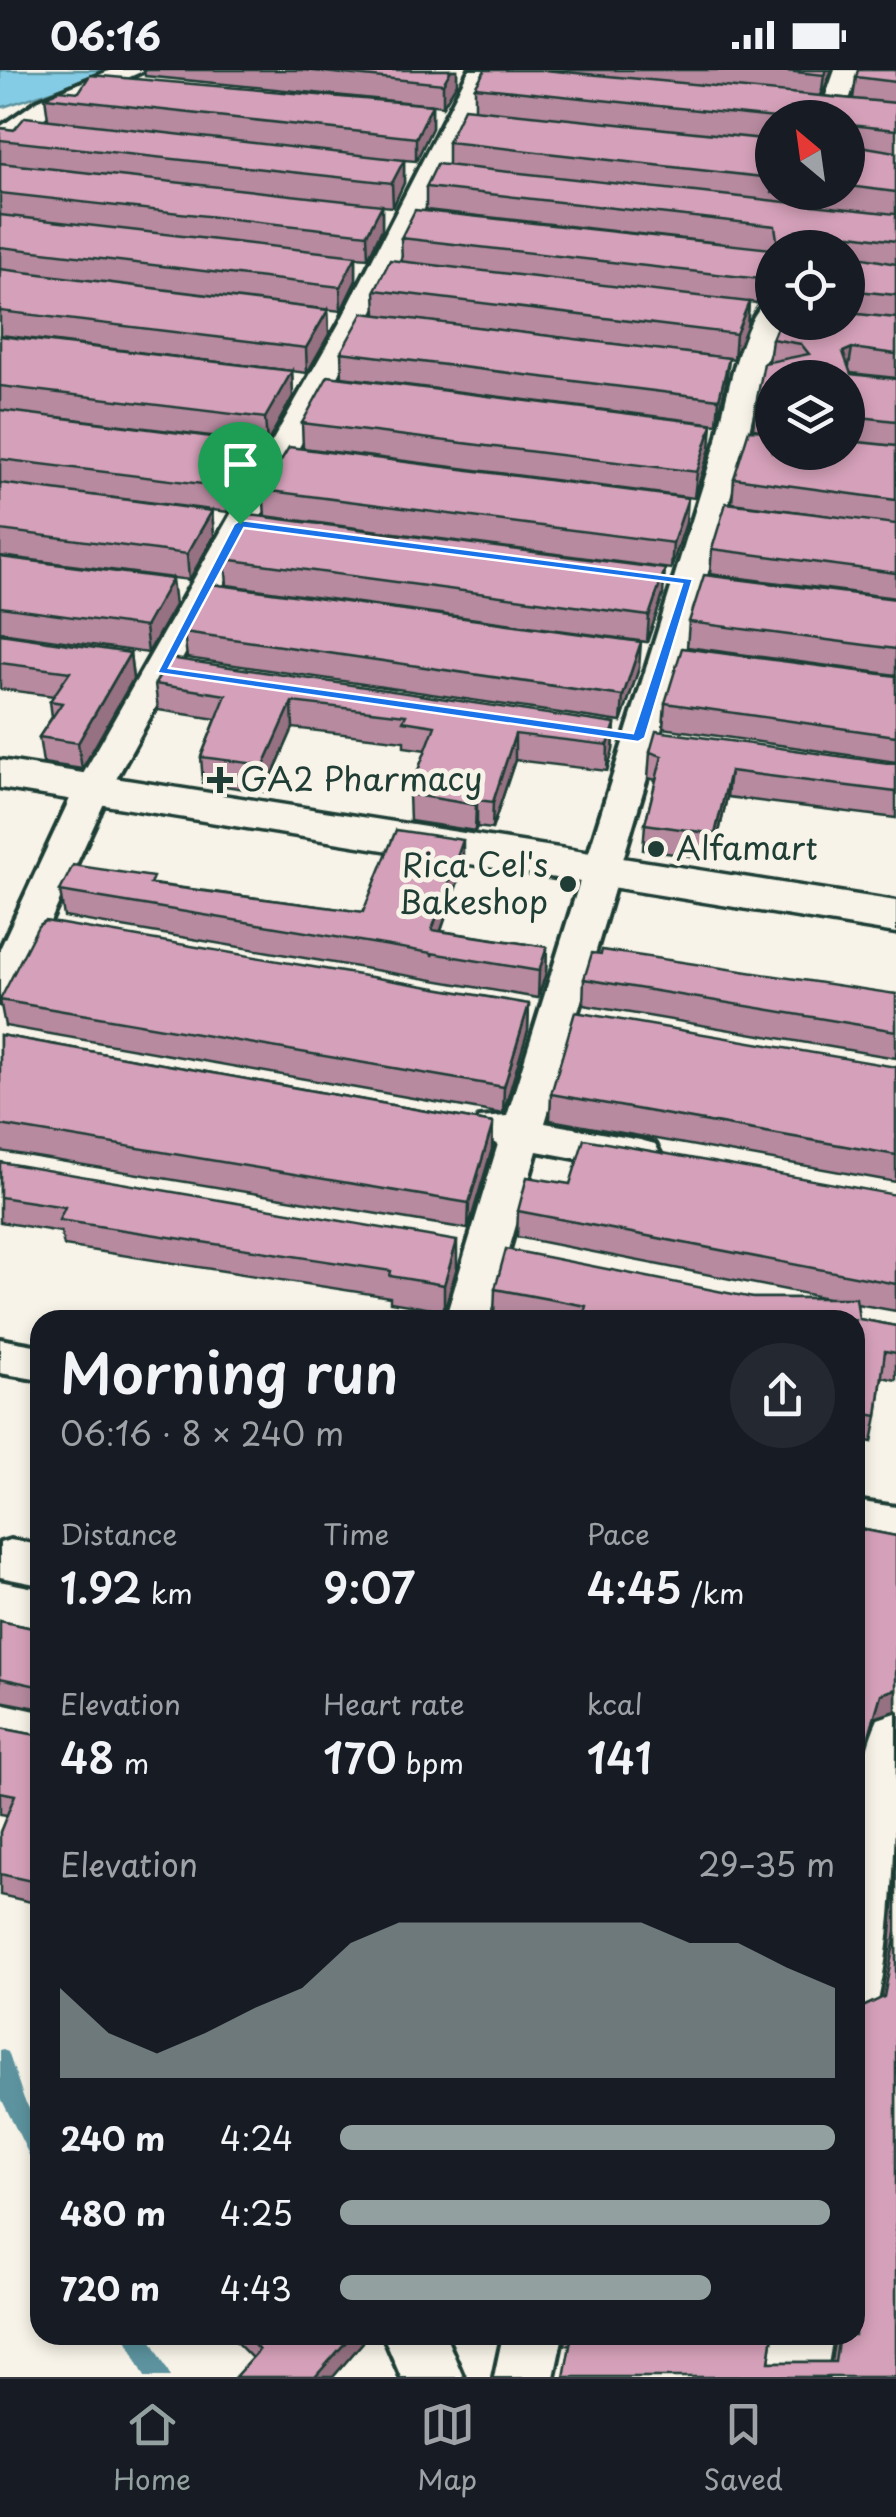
<!DOCTYPE html>
<html lang="en">
<head>
<meta charset="utf-8">
<style>
	:root { --surface:#171b24; --page:#242831; --text:#f1f3f6; --muted:#9ea1a6; --line:#363941; --accent:#92a19f }
	body { margin:0; font-family:"Playpen Sans",sans-serif; background:var(--page); color:var(--text); height:100vh; display:flex; flex-direction:column; font-size:38px; white-space:nowrap }
	* { box-sizing:border-box; margin:0 }
	p { font-size:32px; color:var(--muted) }
	.icon { flex:none; width:55px; height:55px; fill:none; stroke:currentColor; stroke-width:2; stroke-linecap:round; stroke-linejoin:round }
	.map { position:relative; flex:1; overflow:hidden }
	.side { position:absolute; left:30px; top:1240px; width:835px; height:1035px; display:flex; flex-direction:column; background:var(--surface); border-radius:30px; box-shadow:0 5px 15px #0003 }
	.side>* { flex:none }
	.needle { width:65px; rotate:331deg }
	.tools { position:absolute; left:755px; top:30px; display:grid; gap:20px }
	.tools a { display:grid; place-items:center; width:110px; height:110px; border-radius:50%; background:var(--surface); box-shadow:0 5px 15px #0003; font-size:50px }
	.pin { position:absolute; display:grid; place-items:center; width:85px; height:85px; color:#fff; margin:-102px -42px; border-radius:50% 50% 50% 0; rotate:-45deg; box-shadow:0 0 10px #0007 }
	.pin .icon { rotate:45deg }
	.round { display:grid; place-items:center; flex:none; width:105px; height:105px; border-radius:52px; background:var(--page) }
	.overview { display:flex; align-items:center; justify-content:space-between; height:170px; padding:0 30px }
	h1 { font-size:55px; font-weight:600; line-height:75px }
	.stats { display:grid; grid-template-columns:repeat(3,1fr); gap:15px; height:170px; padding:10px 30px }
	.stats div { display:grid; align-content:center }
	.stats b { font-size:42px; font-weight:600 }
	.stats small { font-size:28px; font-weight:400 }
	.stats p { font-size:28px }
	.chart { height:280px; padding:20px 30px }
	.chart p { display:flex; justify-content:space-between }
	.chart svg { width:100%; height:180px; margin-top:10px; fill:var(--accent); opacity:.7 }
	ul { padding:0 30px; list-style:none; font-size:32px }
	li { display:grid; grid-template-columns:160px 120px 1fr; align-items:center; height:75px }
	li i { height:25px; border-radius:12px; background:var(--accent) }
	.status { display:flex; justify-content:space-between; align-items:center; height:70px; padding:0 50px; background:var(--surface); direction:ltr }
	.status svg { height:28px; fill:currentColor }
	.tabs { display:flex; justify-content:space-around; align-items:center; height:140px; border-top:2px solid var(--line); background:var(--surface); font-size:28px; color:var(--muted) }
	.tabs a { display:grid; justify-items:center; gap:5px }
	.tabs .on { color:var(--accent) }
	.map>svg:first-child { display:block }
</style>
</head>
<body>
<div class="status"><b>06:16</b><svg viewBox="0 0 49 12"><path d="M0 12V9h3v3zM5 12V6h3v6zM10 12V3h3v9zM15 12V0h3v12zM26 1h20v11H26zM47 4h2v5h-2z"/></svg></div>
<div class="map">
<svg width="896" height="2307" viewBox="0 0 896 2307">
	<rect width="100%" height="100%" fill="#f7f3e8"/>
	<filter id="ink" filterUnits="userSpaceOnUse"><feTurbulence type="fractalNoise" baseFrequency=".01" numOctaves="2"/><feDisplacementMap in="SourceGraphic" scale="20" xChannelSelector="R" yChannelSelector="G"/><feConvolveMatrix kernelMatrix="1 2 1 2 8 2 1 2 1" color-interpolation-filters="sRGB"/></filter>
	<g filter="url(#ink)">
		<path fill="#84cce5" stroke="#5c939e" stroke-width="2.5" d="M0 0H116L0 38Z"/>
		<g fill="none" stroke-linecap="round" stroke-linejoin="round">
			<g fill="#5c939e" fill-rule="evenodd">
				<path d="M0 1979 8 1982 24 2029 40 2059V2095L32 2091 0 2026Z"/>
				<path d="M124 2265H149L171 2307H145Z"/>
			</g>
			<g stroke="#1f3d34" stroke-width="8">
				<g id="street">
					<path d="M111 0H145L54 41 0 79V57L37 31Z"/>
					<path d="M469 0H493L367 254 110 720 19 920 14 929 0 933V879L74 720 339 254Z"/>
					<path d="M835 0H859L843 48H818Z"/>
					<path d="M772 229V252H780L762 302 747 370 545 1053 640 1070 655 1074 661 1085 655 1096 640 1100 537 1081 489 1250H445L498 1074 479 1068 473 1058 479 1048 507 1046 717 370C724 341 743 236 772 229Z"/>
					<path d="M0 1269 40 1276V1310L0 1303Z"/>
					<path d="M855 1431 896 1437V1477L855 1469Z"/>
					<path d="M10 1470 40 1475V1515L0 1507V1473Z"/>
					<path d="M0 1633 40 1642V1686L0 1677Z"/>
					<path d="M896 1643C896 1731 896 1867 874 1948L855 1955C855 1868 842 1727 878 1649Z"/>
					<path d="M383 2265H445L463 2307H401Z"/>
					<path d="M503 2265H563L554 2307H494Z"/>
					<path d="M773 2265H833L826 2307H766Z"/>
				</g>
			</g>
			<g stroke="#1f3d34" stroke-width="7">
				<path id="secondary" d="M0 690 896 831V863L0 718Z"/>
			</g>
			<use href="#street" fill="#f7f3e8" fill-rule="evenodd"/>
			<use href="#secondary" fill="#f7f3e8" fill-rule="evenodd"/>
		</g>
		<g fill="#b78aa0" stroke="#1f3d34" stroke-width="2.5" fill-rule="evenodd">
			<path d="M144 0H457V13L443 36 145 6Z"/>
			<path d="M545 0H832L822 26 853 29 856 7 896 0V308L850 303 896 309V528L710 504 712 479 837 447 732 433 734 408 763 360 753 359 756 334 769 292 772 269 848 252V178H772V225L757 233 749 232 747 256 734 289 376 245 375 220 402 191 401 168 720 173 426 140V117L448 95V72L475 40V17ZM772 48H848V122H772ZM772 308H848V382H772Z"/>
			<path d="M79 22 432 35V58L416 91 404 90V113L393 137 382 136V159L368 188 356 187V210L341 241 306 237 328 240 329 264 307 303 0 265V58L14 60 48 49 45 27Z"/>
			<path d="M0 266 292 301 293 326 267 373 57 347 251 372 253 397 228 442 99 426 212 441 214 466 189 510 0 486Z"/>
			<path d="M341 282 729 288 726 313 717 354 342 307Z"/>
			<path d="M302 353 710 379 694 428 303 378Z"/>
			<path d="M263 420 686 453 671 499 265 446Z"/>
			<path d="M0 487 175 535 148 583 0 562Z"/>
			<path d="M225 489 663 525 647 572 227 515Z"/>
			<path d="M896 529V605L687 577 689 552Z"/>
			<path d="M184 562 639 598 621 652 187 588Z"/>
			<path d="M0 564 130 583 133 609 82 699 43 693 39 667 52 647 50 631 54 626 0 619Z"/>
			<path d="M896 606V692L663 658 665 633Z"/>
			<path d="M155 614 615 654 613 680 607 701 515 690 492 759 477 757 475 761 410 751 409 724 426 680 404 677V671L293 658 265 722 203 713 201 687 216 649 158 640Z"/>
			<path d="M650 682 896 694V748L727 727 713 789 643 780 645 754 656 710 648 708Z"/>
			<path d="M463 797 441 861 547 877 546 903 538 928 64 847 60 821 154 814 363 842Z"/>
			<path d="M584 909 896 924V988L583 935Z"/>
			<path d="M0 930 529 934 528 960 503 1044 5 956Z"/>
			<path d="M0 965 493 1053 492 1079 468 1159 0 1081Z"/>
			<path d="M896 997V1112L550 1050 551 1024Z"/>
			<path d="M0 1092 457 1197 444 1241 390 1232V1227L64 1176 61 1162 0 1152Z"/>
			<path d="M570 1114 896 1125V1241L857 1234 859 1249 896 1256V1310L882 1307 877 1346 872 1372 855 1369V1250H521L494 1245 495 1219 753 1228H827L517 1167 518 1141Z"/>
			<path d="M855 1458 896 1466V1641L874 1648 861 1695 858 1933 863 1937 881 1929 890 1879 896 1796V2307L565 2275 566 2265H773L769 2292H831L835 2265H855Z"/>
			<path d="M0 1551 37 1559 40 1552V1834L0 1825V1762L7 1745 0 1744V1658L36 1665 37 1638 0 1631Z"/>
			<path d="M229 2265H363V2272L333 2307H235L252 2288Z"/>
		</g>
		<g fill="#957182" stroke="#1f3d34" stroke-width="2.5">
			<path d="M451 0H457V13L443 36V14Z"/>
			<path d="M826 0H832L821 27 824 5Z"/>
			<path d="M432 35V58L416 91V68Z"/>
			<path d="M404 90V113L393 137 392 113Z"/>
			<path d="M382 135V159L368 188 367 164Z"/>
			<path d="M356 186V210L341 241 340 217Z"/>
			<path d="M772 203V225L757 233 760 209Z"/>
			<path d="M749 232 747 256 734 289 736 264Z"/>
			<path d="M328 240 329 264 307 303 306 278Z"/>
			<path d="M852 278 848 302 843 282Z"/>
			<path d="M729 288 726 313 717 354 719 329Z"/>
			<path d="M292 301 293 326 267 373 265 348Z"/>
			<path d="M852 346 848 370V372V354Z"/>
			<path d="M712 354 710 379 694 428 697 402Z"/>
			<path d="M251 372 253 397 228 442 226 417Z"/>
			<path d="M688 428 686 453 671 499 673 473Z"/>
			<path d="M212 441 214 466 189 510 187 484Z"/>
			<path d="M665 499 663 525 647 572 649 546Z"/>
			<path d="M172 509 175 535 148 583 145 557Z"/>
			<path d="M641 572 639 598 621 652 623 626Z"/>
			<path d="M130 583 133 609 82 699 78 673Z"/>
			<path d="M292 632 293 658 265 722 264 695Z"/>
			<path d="M615 654 613 680 607 701 608 675Z"/>
			<path d="M515 664V690L492 759 493 732Z"/>
			<path d="M730 701 727 727 713 789 715 764Z"/>
			<path d="M477 730V757L475 761 476 735Z"/>
			<path d="M463 770V797L432 886V860Z"/>
			<path d="M547 877 546 903 538 928 539 901Z"/>
			<path d="M529 934 528 960 503 1044 504 1017Z"/>
			<path d="M493 1053 492 1079 468 1159 469 1133Z"/>
			<path d="M457 1171V1197L444 1241V1215Z"/>
			<path d="M896 1619V1641L874 1648 881 1624Z"/>
			<path d="M352 2265H363V2272L333 2307H315Z"/>
		</g>
		<g fill="#d5a1ba" stroke="#1f3d34" stroke-width="2.5">
			<path d="M303 0H451L443 14Z"/>
			<path d="M485 0H544L896 33V60L851 55 848 72V48H775L475 17Z"/>
			<path d="M775 0H826L824 5Z"/>
			<path d="M858 0H896V12L856 7Z"/>
			<path d="M90 5 432 35 416 68 45 27 59 20 79 22Z"/>
			<path d="M464 38 772 70V108L448 72Z"/>
			<path d="M25 47 404 90 392 113 0 70V58L14 60Z"/>
			<path d="M848 74 896 82V122L848 116Z"/>
			<path d="M0 93 382 135 367 164 0 123Z"/>
			<path d="M437 94 896 144V171L851 165 848 183V178H776L778 176 775 156 426 117Z"/>
			<path d="M415 140 772 179V203L760 209 401 168Z"/>
			<path d="M0 145 356 186 340 217 0 177Z"/>
			<path d="M848 185 896 194V225L849 220 848 224Z"/>
			<path d="M390 190 749 232 736 264 375 220Z"/>
			<path d="M0 199 328 240 306 278 0 241Z"/>
			<path d="M363 243 729 288 719 329 341 282Z"/>
			<path d="M848 243 896 248V284L852 278 843 282 851 304 896 309V351L852 346 848 354V308H772V337L756 334 764 293 809 284 801 274 772 269 779 252H848Z"/>
			<path d="M0 266 292 301 265 348 0 316Z"/>
			<path d="M328 306 712 354 697 402 302 353Z"/>
			<path d="M0 340 251 372 226 417 0 389Z"/>
			<path d="M749 360 772 361V382H848V371L896 376V430L734 408Z"/>
			<path d="M289 377 688 428 673 473 263 420Z"/>
			<path d="M0 413 212 441 187 484 0 460Z"/>
			<path d="M726 433 896 454V503L712 479Z"/>
			<path d="M250 445 665 499 649 546 225 489Z"/>
			<path d="M0 487 172 509 145 557 0 537Z"/>
			<path d="M704 505 896 529V579L689 552Z"/>
			<path d="M211 514 641 572 623 626 184 562Z"/>
			<path d="M0 564 130 583 78 673 39 667 62 633 50 631 70 602 0 593Z"/>
			<path d="M682 578 896 606V666L665 633Z"/>
			<path d="M169 588 615 654 608 675 515 664 493 732 477 730 476 735 409 724 435 656 403 651 406 645 292 632 264 695 201 687 226 625 155 614Z"/>
			<path d="M656 661 896 694V722L730 701 715 764 645 754 662 686 650 682Z"/>
			<path d="M396 760 463 770 432 860 547 877 539 901 60 821 73 795 153 807 150 814 363 842Z"/>
			<path d="M45 851 529 934 504 1017 0 930 38 856Z"/>
			<path d="M602 880 896 924V961L584 909 592 883 601 884Z"/>
			<path d="M575 942 896 997V1085L551 1024Z"/>
			<path d="M0 965 493 1053 469 1133 0 1055Z"/>
			<path d="M584 1069 896 1125V1214L518 1141 527 1107 570 1114Z"/>
			<path d="M0 1092 457 1171 444 1215 390 1206 391 1201 59 1150 65 1137 0 1127Z"/>
			<path d="M506 1179 753 1228H856L859 1249 896 1256V1283L885 1281 877 1346 855 1342V1250H582L586 1236 495 1219Z"/>
			<path d="M855 1458 896 1466V1619L881 1624 861 1693 858 1933 863 1937 884 1927 896 1863V2307H564L572 2265H773L769 2292H835L839 2265H855Z"/>
			<path d="M0 1551 37 1559 40 1552V1813L0 1804V1762L15 1725 0 1722V1658L36 1665 37 1616 0 1608Z"/>
			<path d="M40 1949V1965L34 1951Z"/>
			<path d="M244 2265H352L315 2307H235L259 2280Z"/>
		</g>
	</g>
	<path fill="#1a73e8" stroke="#fff" stroke-width="2.5" fill-rule="evenodd" d="M240 450 693 509 645 668 638 672 157 603 234 454ZM244 458 682 514 633 663 169 598Z"/>
	<g fill="#1f3d34" stroke="#f7f3e8" stroke-width="4">
		<path d="M215 695h10v10h10v10h-10v10h-10v-10h-10v-10h10z"/>
		<circle cx="656" cy="779" r="10"/>
		<circle cx="568" cy="814" r="10"/>
	</g>
	<g text-anchor="middle" stroke-width="10" stroke-linejoin="round" paint-order="stroke">
		<g font-size="32" fill="#1f3d34" stroke="#f7f3e8" text-anchor="start">
			<text x="240" y="721">GA2 Pharmacy</text>
			<text x="676" y="790">Alfamart</text>
			<text x="548" y="807" text-anchor="end">Rica Cel's<tspan x="548" dy="37">Bakeshop</tspan></text>
		</g>
	</g>
</svg>
<div class="tools">
<a><svg class="needle" viewBox="-14 -14 28 28"><path d="M0-13l5 13h-10z" fill="#e53935"/><path d="M0 13l5-13h-10z" fill="#9ea1a6"/></svg></a>
<a><svg class="icon" aria-label="locate" viewBox="0 0 24 24"><circle cx="12" cy="12" r="6"/><path d="M12 2v4M12 18v4M2 12h4M18 12h4"/></svg></a>
<a><svg class="icon" aria-label="layers" viewBox="0 0 24 24"><path d="M12 4l9 5-9 5-9-5zM3 14l9 5 9-5"/></svg></a>
</div>
<div class="pin" style="left:240px;top:454px;background:#1e9e55"><svg class="icon" aria-label="arrive" viewBox="0 0 24 24"><path d="M6 21V4h12l-3 4 3 4H6"/></svg></div>
<section class="side">
<div class="overview"><div><h1>Morning run</h1><p>06:16 · 8 × 240 m</p></div><a class="round"><svg class="icon" aria-label="share" viewBox="0 0 24 24"><path d="M12 15V3M7 8l5-5 5 5M5 13v7h14v-7"/></svg></a></div>
<div class="stats">
<div><p>Distance</p><b>1.92<small> km</small></b></div>
<div><p>Time</p><b>9:07</b></div>
<div><p>Pace</p><b>4:45<small> /km</small></b></div>
</div>
<div class="stats">
<div><p>Elevation</p><b>48<small> m</small></b></div>
<div><p>Heart rate</p><b>170<small> bpm</small></b></div>
<div><p>kcal</p><b>141</b></div>
</div>
<div class="chart"><p><span>Elevation</span>29–35 m</p>
<svg viewBox="0 0 160 44" preserveAspectRatio="none"><path d="M0 44V22L10 33L20 38L30 33L40 27L50 22L60 11L70 6L80 6L90 6L100 6L110 6L120 6L130 11L140 11L150 17L160 22V44z"/></svg>
</div>
<ul>
<li><b>240 m</b>4:24<i style="width:100%"></i></li>
<li><b>480 m</b>4:25<i style="width:99%"></i></li>
<li><b>720 m</b>4:43<i style="width:75%"></i></li>
</ul>
</section>
</div>
<nav class="tabs">
<a class="on"><svg class="icon" aria-label="home" viewBox="0 0 24 24"><path d="M3 11l9-7 9 7M6 9v11h12V9"/></svg>Home</a>
<a><svg class="icon" aria-label="map" viewBox="0 0 24 24"><path d="M3 6l6-2 6 2 6-2v14l-6 2-6-2-6 2zM9 4v14M15 6v14"/></svg>Map</a>
<a><svg class="icon" aria-label="saved" viewBox="0 0 24 24"><path d="M7 4h10v16l-5-4-5 4z"/></svg>Saved</a>
</nav>
</body>
</html>
